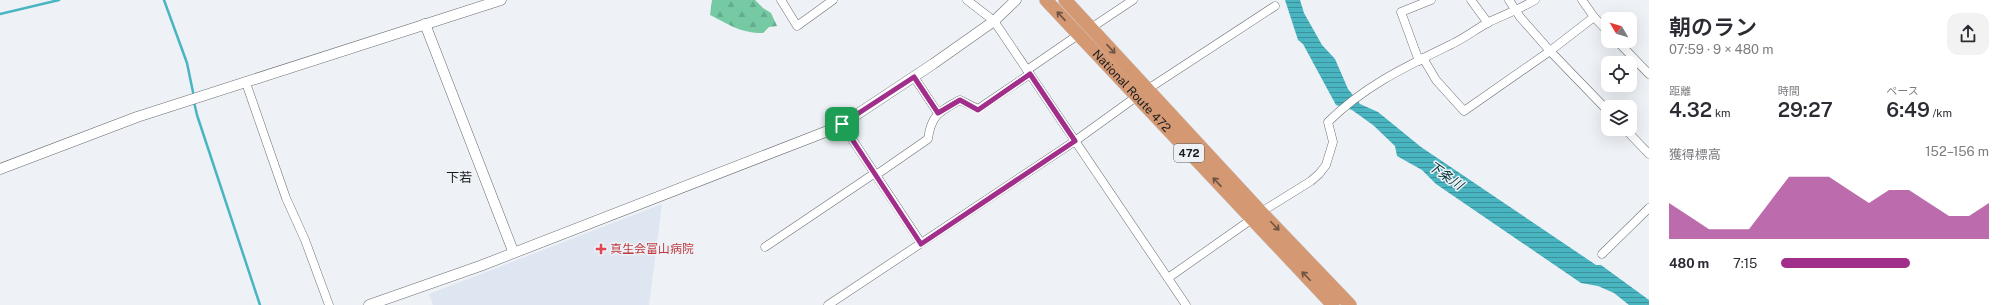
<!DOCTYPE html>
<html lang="ja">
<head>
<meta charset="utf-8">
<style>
	:root { --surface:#fff; --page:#f2f2f3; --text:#2b2b33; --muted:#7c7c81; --accent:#a02e8a }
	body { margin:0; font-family:"Public Sans","Noto Sans JP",sans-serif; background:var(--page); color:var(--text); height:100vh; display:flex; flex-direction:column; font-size:15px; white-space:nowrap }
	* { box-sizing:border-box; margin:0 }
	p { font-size:13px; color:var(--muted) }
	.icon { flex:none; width:22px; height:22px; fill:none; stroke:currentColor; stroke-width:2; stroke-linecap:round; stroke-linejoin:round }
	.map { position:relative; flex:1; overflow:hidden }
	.drawer { display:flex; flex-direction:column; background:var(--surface); width:360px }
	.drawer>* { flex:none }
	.needle { width:26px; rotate:308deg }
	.controls { position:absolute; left:1601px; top:12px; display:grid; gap:8px }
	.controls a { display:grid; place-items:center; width:36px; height:36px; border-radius:8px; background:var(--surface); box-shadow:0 4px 16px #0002; font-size:20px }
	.pin { position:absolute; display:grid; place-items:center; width:34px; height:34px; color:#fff; margin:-17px; border-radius:8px; box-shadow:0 2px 6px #0006 }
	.round { display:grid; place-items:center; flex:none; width:42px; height:42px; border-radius:12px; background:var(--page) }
	.headline { display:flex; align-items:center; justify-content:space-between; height:68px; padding:0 20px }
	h1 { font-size:22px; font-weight:600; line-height:30px }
	.figures { display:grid; grid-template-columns:repeat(3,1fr); gap:6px; height:68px; padding:4px 20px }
	.figures div { display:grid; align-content:center }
	.figures b { font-size:20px; font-weight:600 }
	.figures small { font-size:11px; font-weight:400 }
	.figures p { font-size:11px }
	.chart { height:112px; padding:8px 20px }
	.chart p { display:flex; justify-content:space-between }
	.chart svg { width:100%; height:72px; margin-top:4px; fill:var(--accent); opacity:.7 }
	ul { padding:0 20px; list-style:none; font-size:13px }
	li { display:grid; grid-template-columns:64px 48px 1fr; align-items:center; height:30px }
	li i { height:10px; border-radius:5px; background:var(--accent) }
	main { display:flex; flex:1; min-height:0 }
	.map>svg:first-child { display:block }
</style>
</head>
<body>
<main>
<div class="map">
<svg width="1649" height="305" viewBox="0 0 1649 305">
	<defs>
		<pattern id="forest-firs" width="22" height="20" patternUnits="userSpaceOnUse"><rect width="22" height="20" fill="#75c9a3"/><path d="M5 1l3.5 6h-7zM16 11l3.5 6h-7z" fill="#65ac8c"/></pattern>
		<pattern id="water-rules" width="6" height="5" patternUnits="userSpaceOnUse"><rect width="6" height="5" fill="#48b5c1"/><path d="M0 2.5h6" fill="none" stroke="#3b929c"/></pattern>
	</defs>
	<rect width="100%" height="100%" fill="#eef1f6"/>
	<path fill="#dee6f1" d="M662 204 649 305H433L429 294Z"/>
	<path fill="url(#forest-firs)" d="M712 0H755L763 8 771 13 777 26 769 27 763 33C740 33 730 25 710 15Z"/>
	<path fill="url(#water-rules)" d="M1285 0H1300L1304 13 1322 45 1335 59 1348 89 1360 104 1378 112 1421 147 1596 265H1601L1649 300V305H1629L1614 293 1598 286 1581 283 1436 184 1422 170 1397 156 1395 146 1373 125 1352 110 1336 105 1303 44 1298 40Z"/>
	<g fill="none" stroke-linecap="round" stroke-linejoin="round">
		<g stroke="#48b5c1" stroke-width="2.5">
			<path d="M164 0 187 63 194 97"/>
			<path d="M0 14 59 0"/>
			<path d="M194 102 197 115 260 305"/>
		</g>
		<g stroke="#6a6d71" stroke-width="9">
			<g id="minor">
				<path d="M781 0 797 26 833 0"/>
				<path d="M967 0 994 21 1186 305"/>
				<path d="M1471 0 1488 23"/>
				<path d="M1509 0 1520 17 1550 51 1608 111"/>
				<path d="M1582 0 1594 17 1608 32"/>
				<path d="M1091 28 1133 0"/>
				<path d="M1617 41 1649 74"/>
				<path d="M1423 58 1436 80 1464 111 1550 51 1594 17"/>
				<path d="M1419 61 1401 12 1431 0"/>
				<path d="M1027 70 1078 35"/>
				<path d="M914 77 938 113"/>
				<path d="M246 83 286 198 305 240 329 305"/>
				<path d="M1148 89 1275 6"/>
				<path d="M842 124 921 243"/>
				<path d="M1625 129 1649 154"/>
				<path d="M876 175 928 139C931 115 940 111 960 100L978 109 1030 74"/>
				<path d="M1261 212 1311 181 1319 174 1326 165 1333 142 1328 122C1364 86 1407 66 1452 44 1465 38 1476 29 1489 22 1504 15 1520 9 1535 0"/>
				<path d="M765 247 875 173"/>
				<path d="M1602 254 1649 208"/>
				<path d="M1168 278 1252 219"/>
				<path d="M828 305 1075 141 1136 97"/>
			</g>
		</g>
		<g stroke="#6a6d71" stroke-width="11">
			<g id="tertiary">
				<path d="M425 24 513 251"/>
				<path d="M0 169 137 117 501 0"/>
				<path d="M369 305 480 266 838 127 933 64 994 21 1016 0"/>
			</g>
		</g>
		<g stroke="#cdcdce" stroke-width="14">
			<g id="trunk">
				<path id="s1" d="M1046 0 1333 305"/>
				<path d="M1065 0 1261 212 1350 305"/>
			</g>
		</g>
		<use href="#minor" stroke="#fff" stroke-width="8"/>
		<use href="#tertiary" stroke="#fff" stroke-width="10"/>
		<use href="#trunk" stroke="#d49872" stroke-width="13"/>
	</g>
	<defs><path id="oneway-shaft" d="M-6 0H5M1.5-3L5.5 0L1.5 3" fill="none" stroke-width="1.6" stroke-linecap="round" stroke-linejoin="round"/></defs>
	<g stroke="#6e5444">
		<use href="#oneway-shaft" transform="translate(1061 16) rotate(-133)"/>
		<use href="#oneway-shaft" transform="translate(1111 49) rotate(47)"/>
		<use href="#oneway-shaft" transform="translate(1217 182) rotate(-133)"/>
		<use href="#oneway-shaft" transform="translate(1275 226) rotate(46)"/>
		<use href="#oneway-shaft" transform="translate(1306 276) rotate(-134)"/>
	</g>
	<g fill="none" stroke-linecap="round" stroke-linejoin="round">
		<g stroke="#fff" stroke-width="8">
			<path id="route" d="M1030 74 1075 141 921 244 842 124 914 77 938 113 960 100 978 110Z"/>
		</g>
		<use href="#route" stroke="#a02e8a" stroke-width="5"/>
	</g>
	<path fill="#e0444e" stroke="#eef1f6" stroke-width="1.5" d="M599 243h4v4h4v4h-4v4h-4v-4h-4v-4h4z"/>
	<g text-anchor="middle" stroke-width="3" stroke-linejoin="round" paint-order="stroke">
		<rect fill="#eef1f6" stroke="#5a5c5f" stroke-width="1" x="1174" y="144" width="30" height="18" rx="3"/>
		<g font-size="11" font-weight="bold" fill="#1b1c1e">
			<text x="1189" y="157">472</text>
		</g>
		<g font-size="12" fill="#1b1c1e" stroke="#eef1f6">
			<text dy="4" stroke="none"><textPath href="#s1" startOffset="125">National Route 472</textPath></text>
		</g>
		<g font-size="12" fill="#be3a42" stroke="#eef1f6" text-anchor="start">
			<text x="610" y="253">真生会富山病院</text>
		</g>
		<g font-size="13" font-style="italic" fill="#00353a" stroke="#eef1f6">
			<text transform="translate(1446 175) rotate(35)" y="5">下条川</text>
		</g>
		<g font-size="13" fill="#1b1c1e" stroke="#eef1f6">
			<text x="459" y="182">下若</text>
		</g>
	</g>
</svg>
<div class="controls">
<a><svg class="needle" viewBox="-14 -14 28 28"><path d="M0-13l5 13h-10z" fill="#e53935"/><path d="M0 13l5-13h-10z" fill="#7c7c81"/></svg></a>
<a><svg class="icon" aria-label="locate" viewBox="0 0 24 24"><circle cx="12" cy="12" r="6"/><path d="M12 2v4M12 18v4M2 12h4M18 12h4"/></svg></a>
<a><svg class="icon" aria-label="layers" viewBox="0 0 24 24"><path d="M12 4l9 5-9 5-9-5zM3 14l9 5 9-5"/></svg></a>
</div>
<div class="pin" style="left:842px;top:124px;background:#1e9e55"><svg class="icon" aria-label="arrive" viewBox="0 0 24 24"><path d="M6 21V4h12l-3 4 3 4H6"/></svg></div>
</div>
<section class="drawer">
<div class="headline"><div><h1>朝のラン</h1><p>07:59 · 9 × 480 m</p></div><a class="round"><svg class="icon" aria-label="share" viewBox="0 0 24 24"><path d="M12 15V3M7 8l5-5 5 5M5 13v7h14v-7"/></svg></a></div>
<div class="figures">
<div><p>距離</p><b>4.32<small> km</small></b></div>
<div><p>時間</p><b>29:27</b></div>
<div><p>ペース</p><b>6:49<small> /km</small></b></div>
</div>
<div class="chart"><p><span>獲得標高</span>152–156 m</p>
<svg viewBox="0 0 160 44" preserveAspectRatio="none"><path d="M0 44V22L10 30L20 38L30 38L40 38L50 22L60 6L70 6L80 6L90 14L100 22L110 14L120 14L130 22L140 30L150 30L160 22V44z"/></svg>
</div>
<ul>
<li><b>480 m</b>7:15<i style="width:62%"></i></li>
</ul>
</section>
</main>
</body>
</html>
